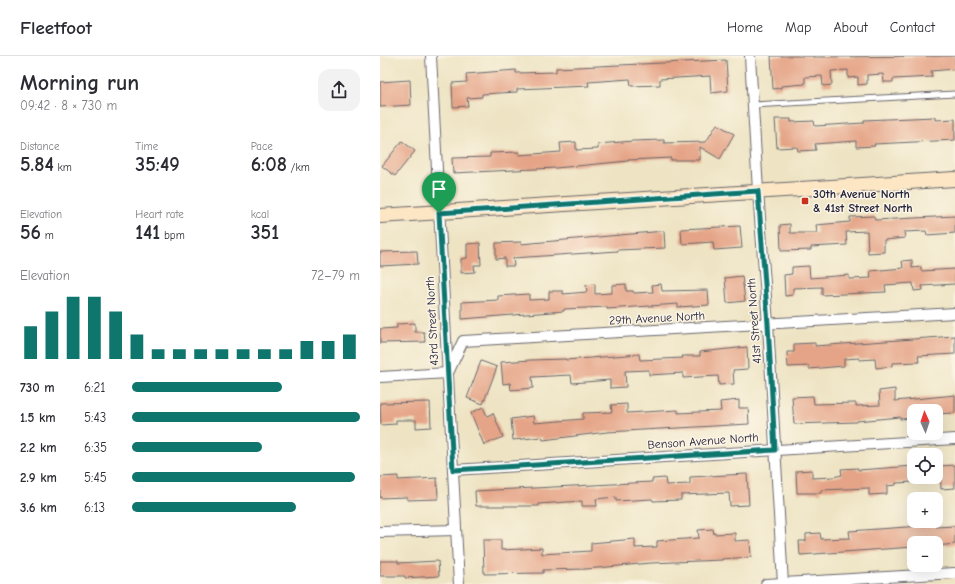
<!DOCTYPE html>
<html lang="en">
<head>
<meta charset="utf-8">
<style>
	:root { --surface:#fff; --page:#f2f2f3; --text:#2b2b33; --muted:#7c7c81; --line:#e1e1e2; --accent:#0f766e }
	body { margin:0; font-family:"Comic Neue",sans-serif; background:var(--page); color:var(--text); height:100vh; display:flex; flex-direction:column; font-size:15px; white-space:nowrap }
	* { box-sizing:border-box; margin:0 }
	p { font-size:13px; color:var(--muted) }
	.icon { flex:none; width:22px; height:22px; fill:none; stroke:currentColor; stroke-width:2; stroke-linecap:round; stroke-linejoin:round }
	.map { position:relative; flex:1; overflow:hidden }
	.side { display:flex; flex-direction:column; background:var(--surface); width:380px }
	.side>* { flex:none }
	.needle { width:26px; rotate:357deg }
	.controls { position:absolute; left:527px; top:348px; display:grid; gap:8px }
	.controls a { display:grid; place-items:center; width:36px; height:36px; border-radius:8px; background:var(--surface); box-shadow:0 4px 16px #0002; font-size:20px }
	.pin { position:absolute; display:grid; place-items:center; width:34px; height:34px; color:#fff; margin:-41px -17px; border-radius:50% 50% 50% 0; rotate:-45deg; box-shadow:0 0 4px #0007 }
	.pin .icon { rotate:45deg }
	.round { display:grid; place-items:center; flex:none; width:42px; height:42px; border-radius:12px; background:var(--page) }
	.headline { display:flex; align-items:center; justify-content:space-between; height:68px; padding:0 20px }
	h1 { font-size:22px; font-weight:800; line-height:30px }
	.figures { display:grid; grid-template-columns:repeat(3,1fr); gap:6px; height:68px; padding:4px 20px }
	.figures div { display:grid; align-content:center }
	.figures b { font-size:20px; font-weight:800 }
	.figures small { font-size:11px; font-weight:400 }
	.figures p { font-size:11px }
	.chart { height:112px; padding:8px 20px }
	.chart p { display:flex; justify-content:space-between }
	.chart svg { width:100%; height:72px; margin-top:4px; stroke:var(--accent); stroke-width:6 }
	ul { padding:0 20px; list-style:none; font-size:13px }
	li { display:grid; grid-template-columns:64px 48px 1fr; align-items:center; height:30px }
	li i { height:10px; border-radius:5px; background:var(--accent) }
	header { display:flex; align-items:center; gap:24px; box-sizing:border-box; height:56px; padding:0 20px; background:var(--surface); border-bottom:1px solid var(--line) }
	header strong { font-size:19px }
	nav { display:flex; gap:22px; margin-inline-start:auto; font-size:14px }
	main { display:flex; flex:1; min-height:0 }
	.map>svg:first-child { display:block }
</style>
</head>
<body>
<header>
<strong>Fleetfoot</strong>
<nav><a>Home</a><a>Map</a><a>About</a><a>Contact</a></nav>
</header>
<main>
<section class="side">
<div class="headline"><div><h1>Morning run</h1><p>09:42 · 8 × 730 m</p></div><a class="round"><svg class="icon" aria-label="share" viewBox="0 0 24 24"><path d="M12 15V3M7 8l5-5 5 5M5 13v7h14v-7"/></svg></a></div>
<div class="figures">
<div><p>Distance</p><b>5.84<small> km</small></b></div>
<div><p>Time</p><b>35:49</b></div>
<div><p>Pace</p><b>6:08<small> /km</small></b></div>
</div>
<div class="figures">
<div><p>Elevation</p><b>56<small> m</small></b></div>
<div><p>Heart rate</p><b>141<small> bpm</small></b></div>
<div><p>kcal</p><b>351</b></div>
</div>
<div class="chart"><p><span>Elevation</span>72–79 m</p>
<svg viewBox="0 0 160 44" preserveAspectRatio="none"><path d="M5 44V24M15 44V15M25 44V6M35 44V6M45 44V15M55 44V29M65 44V38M75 44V38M85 44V38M95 44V38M105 44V38M115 44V38M125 44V38M135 44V33M145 44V33M155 44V29"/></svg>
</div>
<ul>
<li><b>730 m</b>6:21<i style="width:66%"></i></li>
<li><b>1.5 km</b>5:43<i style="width:100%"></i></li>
<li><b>2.2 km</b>6:35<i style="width:57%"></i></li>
<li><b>2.9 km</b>5:45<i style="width:98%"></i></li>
<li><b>3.6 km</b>6:13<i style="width:72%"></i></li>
</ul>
</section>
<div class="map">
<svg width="575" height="528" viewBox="0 0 575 528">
	<rect width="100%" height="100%" fill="#fcf5e5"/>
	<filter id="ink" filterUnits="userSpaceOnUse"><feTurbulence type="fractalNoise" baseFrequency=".025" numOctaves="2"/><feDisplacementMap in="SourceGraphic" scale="8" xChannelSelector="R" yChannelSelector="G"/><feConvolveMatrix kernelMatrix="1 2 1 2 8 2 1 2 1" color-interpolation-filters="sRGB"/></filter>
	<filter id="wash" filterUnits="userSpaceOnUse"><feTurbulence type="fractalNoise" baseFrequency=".012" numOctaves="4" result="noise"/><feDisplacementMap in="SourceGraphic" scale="16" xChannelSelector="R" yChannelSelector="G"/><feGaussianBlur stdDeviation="0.9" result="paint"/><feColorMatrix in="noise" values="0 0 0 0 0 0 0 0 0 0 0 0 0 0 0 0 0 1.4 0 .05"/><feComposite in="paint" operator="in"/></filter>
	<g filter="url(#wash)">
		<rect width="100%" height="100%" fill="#eee4c4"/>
		<g id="blocks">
			<g fill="#e5a487">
				<path d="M391 0H433V1L575 0V13L551 15 552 21 513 23V26H504L503 18 487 19V28L478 29V21L468 22V14L451 15 452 29 443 30 442 20 425 21V28L401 30V32L393 33Z"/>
				<path d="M346 4 348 35 331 37 330 20 280 23V29L251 30 250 23 208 26 209 30 137 33V36L102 38V41L87 42 88 50 73 51 72 27 87 26 86 18 136 14V17L176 16V12Z"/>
				<path d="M30 24 31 49 0 51V26Z"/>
				<path d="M555 61V64L575 63V84L494 88 495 90 476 91V85L435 88 436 94 418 95 417 91 397 92 395 63H411V66L434 65 435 70 484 67V64Z"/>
				<path d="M337 68 354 78 340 103 320 91V104H291V102L248 104V105L176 112 73 117 72 102 110 101V97L139 96V99L181 96 180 87 196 86V94L218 93V88L253 85 284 84V87L326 86Z"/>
				<path d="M22 85 35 95 15 120 2 110Z"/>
				<path d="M494 160 495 164 575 160V177L547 179 546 175 524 176 525 182 504 184V196L488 197 487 175 466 176 467 189 431 191V194L401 195 400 169 410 168V177H437L436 169 470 166V161Z"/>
				<path d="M360 170 362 192 334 194 333 186 302 188 301 173Z"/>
				<path d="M284 175 285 192 237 194 238 195 133 202 134 210H125V202L116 203V187L141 186V188Z"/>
				<path d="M100 187 101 209H94L95 216 81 217V203L87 202V188Z"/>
				<path d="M37 195 38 208 0 210V196Z"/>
				<path d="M532 204V212L541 211V215L575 213V228L542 230 543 234 534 235 533 227 505 229 506 236 442 239V231L413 232V239L405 240 404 219 412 218V211L429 210 430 222 469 219V223L491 222 490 215 523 212 522 205Z"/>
				<path d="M362 220 365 245 347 247 345 222Z"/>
				<path d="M215 228V238L232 237V229L246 228V235H253L254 237 273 236 272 229 281 228 282 235 328 234 329 249 298 251V248L227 253V251L184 253V255L82 263V246L118 244V240L149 238V244L169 243V235H183V238L207 236 206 229Z"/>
				<path d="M35 267V276H44L45 286 0 287V273L17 272V268Z"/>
				<path d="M575 280V298L538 300 539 306 512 307V310L496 312 495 303 479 304V302L464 303V310L429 313V310L408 311 407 296H414V288L435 287V290Z"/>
				<path d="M367 291 368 313 353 314 354 328 339 329 338 320 303 322V317L269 319V314L245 315 246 331 230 332V324L192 327 191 319 152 321 153 332 131 334 130 327 123 328 121 306 151 304 186 303V304L259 298 260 304 303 302 302 300H320V296Z"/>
				<path d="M101 305 117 311 103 348 87 342Z"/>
				<path d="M515 333V345L575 339V357L556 358V355H534V362L520 363V361L477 365V366L414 368 412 341 433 340 434 348 476 347V350L500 349 499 335Z"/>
				<path d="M359 344V352H368L369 368 227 376 163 384 162 381 133 384 131 363 153 360 154 367 203 363V357L232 356 231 349 247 348V357L298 354V357L341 355 340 346Z"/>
				<path d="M50 346 51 371 36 372V364H16V368L1 369 0 347Z"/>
				<path d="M103 351 107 360 113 357 123 381 104 389 91 357Z"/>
				<path d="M575 409V432L561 433 560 410Z"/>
				<path d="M534 410V426L516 427V429L507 430V438L489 439V432L441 434V437H417L416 415 432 414V422L453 421 462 419 461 413 478 412V414Z"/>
				<path d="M367 418 369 449 350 450 349 437 301 439V444L273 445 272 443 236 445V441L216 443 217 450H202V445L159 448V450H96L95 435 272 426V423L285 422 286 429 310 428V421Z"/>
				<path d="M18 420V424L57 422 58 443 27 444V441L0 442V421Z"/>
				<path d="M556 469V471L575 470V488L556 490V487H534V491L420 499 419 485H426V478L440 477 441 483 470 482 469 475Z"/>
				<path d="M333 473 334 478 355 477V485L370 484 371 501 342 503V504L271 507 206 513 163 514V517L104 518 103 484H121V494L162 492V498L211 495V487L255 483V492L277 491V485L319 482 318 474Z"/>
				<path d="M0 505H18V507L58 505 59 520 25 522V520H0Z"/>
			</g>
		</g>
	</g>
	<g filter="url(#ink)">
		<use href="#blocks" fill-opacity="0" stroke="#69666b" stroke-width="1"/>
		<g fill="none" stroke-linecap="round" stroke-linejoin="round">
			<g stroke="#69666b" stroke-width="7">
				<path id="lane" d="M373 49 575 38"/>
			</g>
			<g stroke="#69666b" stroke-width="12">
				<g id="street">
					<path d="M51 0 79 528"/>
					<path d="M370 0 378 135 388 268 403 528"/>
					<path d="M0 321 68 317 83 285 575 257"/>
					<path d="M73 414 575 383"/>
					<path d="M0 476 76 474"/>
					<path d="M386 528 575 517"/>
				</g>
			</g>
			<g stroke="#69666b" stroke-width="16">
				<path id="secondary" d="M0 160 575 123"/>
			</g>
			<use href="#lane" stroke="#fff" stroke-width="5"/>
			<use href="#street" stroke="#fff" stroke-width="10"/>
			<use href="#secondary" stroke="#fce6c4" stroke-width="14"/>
		</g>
	</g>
	<g fill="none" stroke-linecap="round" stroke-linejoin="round" filter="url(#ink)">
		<g stroke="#fff" stroke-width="8">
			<path id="route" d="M378 135 388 268 395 394 73 414 59 157Z"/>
		</g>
		<use href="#route" stroke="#0f766e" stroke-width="5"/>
	</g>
	<rect fill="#c8321e" stroke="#fcf5e5" stroke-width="1.5" x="421" y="141" width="8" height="8" rx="2"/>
	<g text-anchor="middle" stroke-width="3" stroke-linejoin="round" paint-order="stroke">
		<g font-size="12" font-weight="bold" fill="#22223b" stroke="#fcf5e5" text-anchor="start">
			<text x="433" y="142">30th Avenue North<tspan x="433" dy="14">&amp; 41st Street North</tspan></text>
		</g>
		<g font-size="12" fill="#22223b" stroke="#fcf5e5">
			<text transform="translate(277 262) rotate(-3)" y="4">29th Avenue North</text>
			<text transform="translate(52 265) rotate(-93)" y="4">43rd Street North</text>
			<text transform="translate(374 265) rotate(-94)" y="4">41st Street North</text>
			<text transform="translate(323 385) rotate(-4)" y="4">Benson Avenue North</text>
		</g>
	</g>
</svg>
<div class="controls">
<a><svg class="needle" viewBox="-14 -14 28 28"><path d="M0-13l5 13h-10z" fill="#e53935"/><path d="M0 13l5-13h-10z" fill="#7c7c81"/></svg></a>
<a><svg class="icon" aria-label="locate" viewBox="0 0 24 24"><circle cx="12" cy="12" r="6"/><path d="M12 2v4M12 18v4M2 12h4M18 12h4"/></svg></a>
<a>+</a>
<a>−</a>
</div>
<div class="pin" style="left:59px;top:157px;background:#1e9e55"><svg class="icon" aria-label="arrive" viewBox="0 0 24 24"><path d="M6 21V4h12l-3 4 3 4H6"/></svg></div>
</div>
</main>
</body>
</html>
